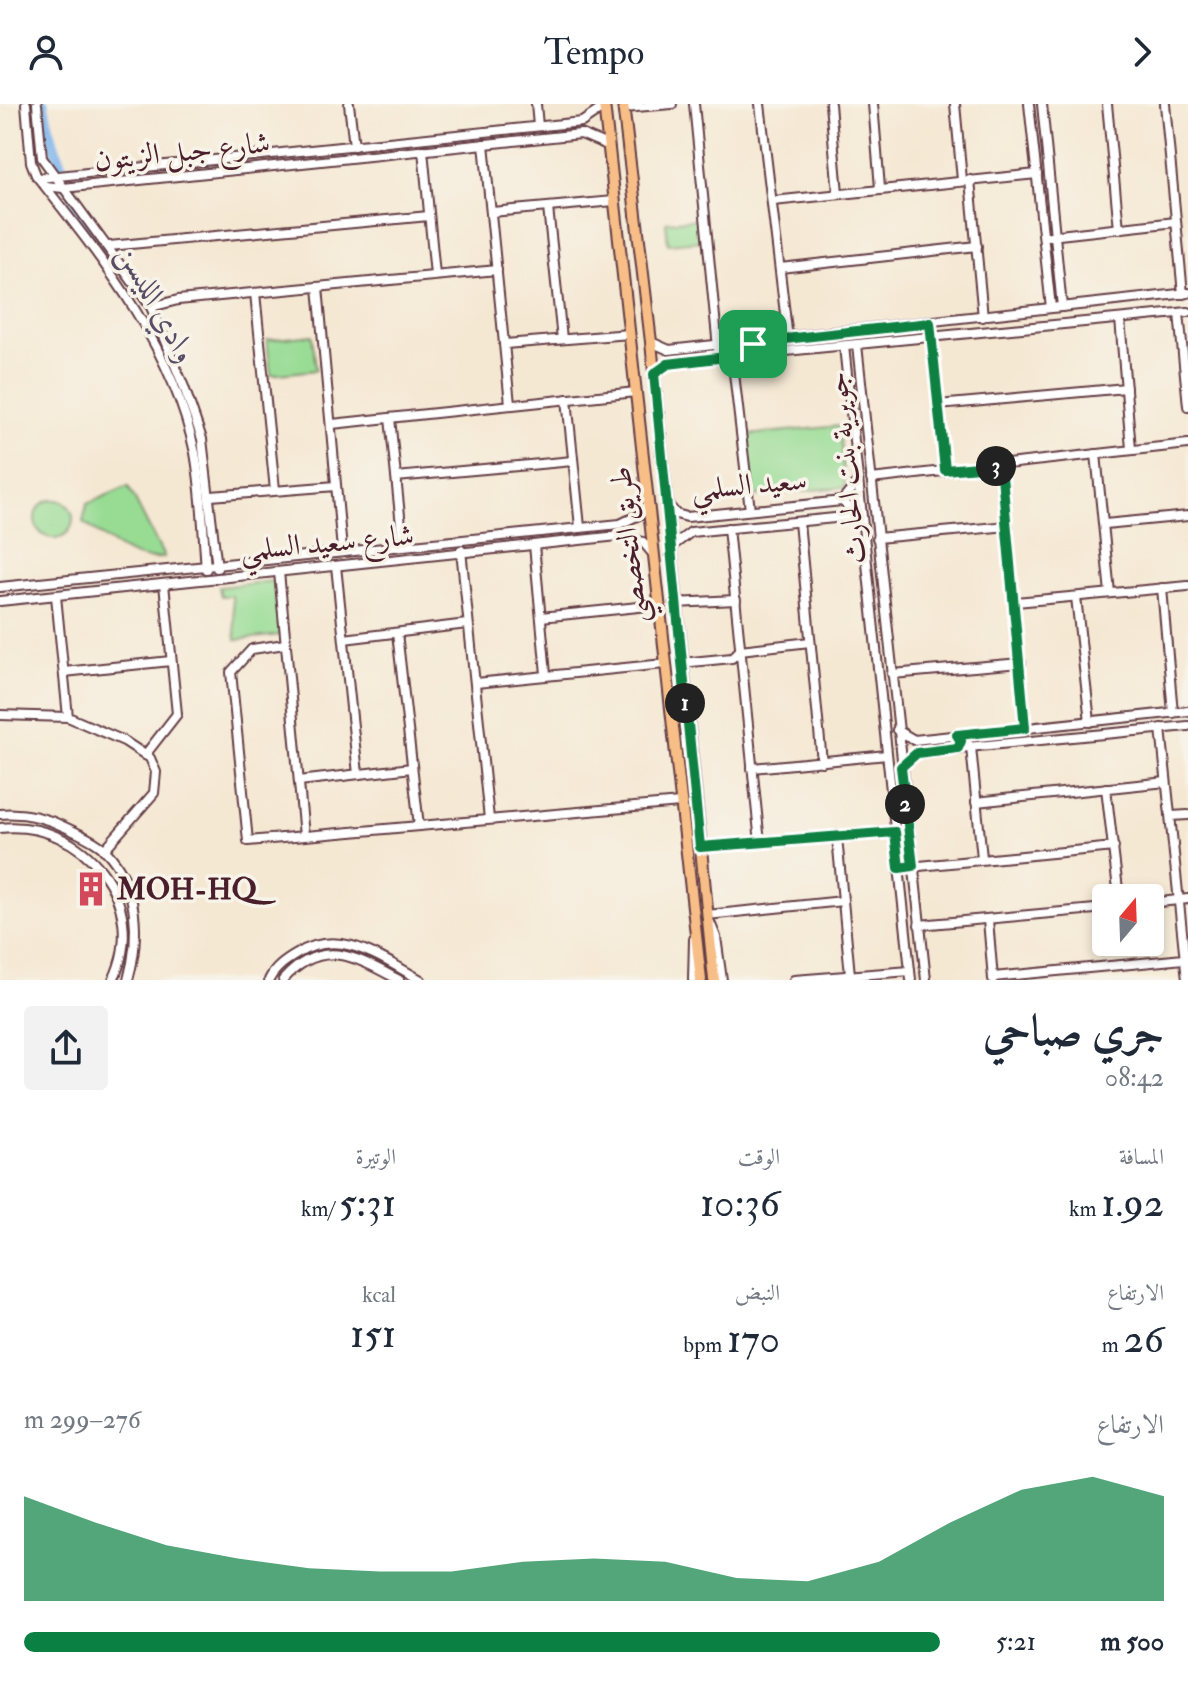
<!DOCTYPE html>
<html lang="ar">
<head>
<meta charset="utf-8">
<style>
	:root { --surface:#fff; --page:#f2f2f3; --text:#1f2937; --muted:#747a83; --accent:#0b8043 }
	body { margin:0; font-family:"IM FELL Double Pica",Amiri,serif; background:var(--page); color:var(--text); direction:rtl; height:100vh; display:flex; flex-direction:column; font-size:30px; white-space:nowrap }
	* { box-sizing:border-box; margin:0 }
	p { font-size:26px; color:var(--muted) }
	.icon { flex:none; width:44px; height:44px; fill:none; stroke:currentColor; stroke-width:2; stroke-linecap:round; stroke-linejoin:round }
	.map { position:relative; height:876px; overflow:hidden; direction:ltr }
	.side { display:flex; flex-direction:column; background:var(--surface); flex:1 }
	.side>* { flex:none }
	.needle { width:52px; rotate:19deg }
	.tools { position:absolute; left:1092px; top:780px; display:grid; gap:16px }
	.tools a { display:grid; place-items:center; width:72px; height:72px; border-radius:8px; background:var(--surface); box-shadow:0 4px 12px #0003; font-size:40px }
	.pin { position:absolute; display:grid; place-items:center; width:68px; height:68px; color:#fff; margin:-34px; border-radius:16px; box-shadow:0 4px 12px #0006 }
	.km { position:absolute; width:40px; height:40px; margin:-20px; border-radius:50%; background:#222; color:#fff; font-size:22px; line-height:40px; text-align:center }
	.round { display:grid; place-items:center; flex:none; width:84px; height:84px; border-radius:8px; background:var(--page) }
	.summary { display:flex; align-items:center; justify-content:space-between; height:136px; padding:0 24px }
	h1 { font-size:44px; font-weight:600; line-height:60px }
	.stats { display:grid; grid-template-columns:repeat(3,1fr); gap:12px; height:136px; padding:8px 24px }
	.stats div { display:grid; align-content:center }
	.stats b { font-size:40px; font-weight:600 }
	.stats small { font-size:22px; font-weight:400 }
	.stats p { font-size:22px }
	.chart { height:224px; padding:16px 24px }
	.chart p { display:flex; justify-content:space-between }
	.chart svg { width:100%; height:144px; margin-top:8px; fill:var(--accent); opacity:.7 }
	ul { padding:0 24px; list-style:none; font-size:26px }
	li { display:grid; grid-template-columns:128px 96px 1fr; align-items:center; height:60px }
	li i { height:20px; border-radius:10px; background:var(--accent) }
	header { display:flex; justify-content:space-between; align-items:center; height:104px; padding:0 24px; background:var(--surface); font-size:36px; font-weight:600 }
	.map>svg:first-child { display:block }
</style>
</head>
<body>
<header><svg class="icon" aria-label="forward" viewBox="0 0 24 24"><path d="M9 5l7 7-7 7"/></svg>Tempo<svg class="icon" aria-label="person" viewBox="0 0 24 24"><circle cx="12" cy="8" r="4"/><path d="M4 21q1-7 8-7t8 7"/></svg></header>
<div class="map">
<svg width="1188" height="876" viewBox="0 0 1188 876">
	<rect width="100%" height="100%" fill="#f7f3e8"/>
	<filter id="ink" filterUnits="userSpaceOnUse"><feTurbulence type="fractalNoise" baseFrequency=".0125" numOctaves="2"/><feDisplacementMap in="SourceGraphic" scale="16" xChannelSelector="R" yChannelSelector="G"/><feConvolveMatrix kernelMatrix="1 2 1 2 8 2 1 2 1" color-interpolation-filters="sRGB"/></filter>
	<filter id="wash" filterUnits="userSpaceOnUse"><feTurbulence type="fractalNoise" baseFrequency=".006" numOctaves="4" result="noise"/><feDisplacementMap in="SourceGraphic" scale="32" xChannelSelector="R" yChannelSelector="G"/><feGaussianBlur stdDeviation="1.8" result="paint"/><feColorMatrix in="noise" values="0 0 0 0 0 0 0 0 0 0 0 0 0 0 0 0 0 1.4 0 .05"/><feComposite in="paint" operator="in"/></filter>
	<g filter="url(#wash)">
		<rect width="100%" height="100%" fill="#f5e8d3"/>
		<g fill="#98dc94" stroke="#717e60" stroke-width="2">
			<path d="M698 115 700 137 668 140 666 118Z"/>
			<path d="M312 231 316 266 271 271 267 236Z"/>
			<path d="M839 322 845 383 753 392 747 331Z"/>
			<path d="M128 382 164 453C132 461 109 436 83 418L87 400Z"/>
			<circle cx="54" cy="415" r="19"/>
			<path d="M274 477 280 531 236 536 232 492H221L219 483Z"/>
		</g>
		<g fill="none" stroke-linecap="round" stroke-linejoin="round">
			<path stroke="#7cb4ec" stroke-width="11" d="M43 0C55 57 77 108 106 158"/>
		</g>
	</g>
	<g filter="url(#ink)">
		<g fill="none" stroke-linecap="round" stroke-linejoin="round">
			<g stroke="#643d44" stroke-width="12">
				<g id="minor">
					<path d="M26 0 31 58 36 71C103 156 172 240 195 349 202 387 203 427 206 465"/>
					<path d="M37 0 42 54 151 203 184 283 202 335 217 464"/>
					<path d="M349 0 354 42"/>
					<path d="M536 0 538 22"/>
					<path d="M694 0 719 254"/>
					<path d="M760 0 788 235"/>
					<path d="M830 0 838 89"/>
					<path d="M873 0 880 84"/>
					<path d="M955 0 962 76"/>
					<path d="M1029 0 1051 204"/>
					<path d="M1042 0 1062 203"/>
					<path d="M1107 0 1119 125"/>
					<path d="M1165 0 1183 190"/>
					<path d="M624 4 672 0"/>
					<path d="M484 40 510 300"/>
					<path d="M423 46 435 171"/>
					<path d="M39 74 582 18 604 3"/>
					<path d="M970 76 983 213"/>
					<path d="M46 82 63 84 581 30 607 41"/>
					<path d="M773 97 1037 70"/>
					<path d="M548 104 562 235"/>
					<path d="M492 108 614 97"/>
					<path d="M1050 132 1176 118"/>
					<path d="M109 142 429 112"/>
					<path d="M780 164 977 142"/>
					<path d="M318 183 342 446"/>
					<path d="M255 189 275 386"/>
					<path d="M151 203 178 196 497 166"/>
					<path d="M1179 209 1188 302"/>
					<path d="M1120 215 1131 345"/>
					<path d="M930 219 945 366"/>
					<path d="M651 238 669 246 1188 189"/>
					<path d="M505 240 630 230"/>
					<path d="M857 241 926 876"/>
					<path d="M844 242 911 876"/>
					<path d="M732 252 750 406"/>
					<path d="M654 270 668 260 744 251 1188 208"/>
					<path d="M567 295 580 423"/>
					<path d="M938 301 1126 284"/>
					<path d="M390 314 403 441"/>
					<path d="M332 320 636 288"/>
					<path d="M1096 350 1110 489"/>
					<path d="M1001 361 1025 624"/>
					<path d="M396 373 573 357"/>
					<path d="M871 375 1188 340"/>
					<path d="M211 392 336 382"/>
					<path d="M842 397 851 405 845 413"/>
					<path d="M666 398 676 410 687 413 842 397 857 379"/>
					<path d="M799 418 822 658"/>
					<path d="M1105 420 1188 412"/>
					<path d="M728 424 760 739"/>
					<path d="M877 434 1008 422"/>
					<path d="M534 441 546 570"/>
					<path d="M671 443 691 428 845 413 862 416"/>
					<path d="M461 446 489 715"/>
					<path d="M336 462 358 670"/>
					<path d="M279 468 304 732"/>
					<path d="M0 483 620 420 641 410 648 398"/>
					<path d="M1162 484 1173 609"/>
					<path d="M56 492 68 613"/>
					<path d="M1076 493 1090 618"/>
					<path d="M0 497 618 432 643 438 653 450"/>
					<path d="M1016 498 1188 482"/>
					<path d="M675 499 736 496"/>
					<path d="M541 513 658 501"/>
					<path d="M397 529 419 722"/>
					<path d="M344 535 467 520"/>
					<path d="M285 540 252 545 231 568 248 737 680 699"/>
					<path d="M681 559 732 554 740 546 810 538"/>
					<path d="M64 568 171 557"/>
					<path d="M892 570 1021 559"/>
					<path d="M476 579 664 560"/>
					<path d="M0 611 68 613 124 637 150 654 156 668 154 689 104 746"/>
					<path d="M1161 624 1187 876"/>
					<path d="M897 626 914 636 1188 607"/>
					<path d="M969 630 965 636 971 643 982 754"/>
					<path d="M145 651 177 610 164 480"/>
					<path d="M901 663 917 649 926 647 1188 622"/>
					<path d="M752 664 887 651"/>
					<path d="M299 677 412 664"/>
					<path d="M1106 684 1119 794"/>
					<path d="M976 698 1166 678"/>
					<path d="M0 710C24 708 45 713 67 724 79 730 95 736 105 746 139 781 140 833 128 876"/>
					<path d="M1171 712 1188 711"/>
					<path d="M0 724C83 715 151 798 113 876"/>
					<path d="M837 733 850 871"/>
					<path d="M700 743 895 728"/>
					<path d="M899 764 1114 743"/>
					<path d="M1150 799 1188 795"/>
					<path d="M988 816 993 875"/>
					<path d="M919 821 1106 804"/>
					<path d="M993 873 1184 855"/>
					<path d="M269 876C275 864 285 857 297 850 340 822 382 855 421 876"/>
					<path d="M283 876C322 832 356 853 399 876"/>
					<path d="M693 876 694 835"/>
					<path d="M722 876 716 833 707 811 843 797"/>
					<path d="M794 876 910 867"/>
				</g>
			</g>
			<g stroke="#643d44" stroke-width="14">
				<g id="major">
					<path d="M604 0 701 876"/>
					<path d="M623 0 651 238 714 876"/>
				</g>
			</g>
			<use href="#minor" stroke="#fff" stroke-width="8"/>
			<use href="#major" stroke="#f7be87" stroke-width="10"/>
		</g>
	</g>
	<g fill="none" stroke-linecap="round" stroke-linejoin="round" filter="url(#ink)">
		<g stroke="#fff" stroke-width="16">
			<path id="route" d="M930 219 945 366 1001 361 1025 624 957 631 961 637 958 644 917 649 901 663 913 762 899 764 895 728 700 743 654 270 668 260 759 249 752 244 758 238Z"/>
		</g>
		<use href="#route" stroke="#0b8043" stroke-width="10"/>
	</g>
	<defs>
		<g id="building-bare" transform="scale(2.76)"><path d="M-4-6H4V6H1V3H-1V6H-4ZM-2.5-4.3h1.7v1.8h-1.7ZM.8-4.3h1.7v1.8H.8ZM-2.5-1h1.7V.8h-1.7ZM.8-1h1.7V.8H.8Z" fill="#d1495b" stroke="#f7f3e8" stroke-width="2.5" paint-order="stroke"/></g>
	</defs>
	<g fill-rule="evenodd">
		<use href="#building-bare" x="91" y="785"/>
	</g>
	<g text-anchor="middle" stroke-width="7" stroke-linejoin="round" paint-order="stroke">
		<g font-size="30" fill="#4a1f2b" stroke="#f7f3e8">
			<text transform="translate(182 47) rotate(-6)" y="10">شارع جبل الزيتون</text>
			<text transform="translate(846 364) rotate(-96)" y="10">جويرية بنت الحارث</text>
			<text transform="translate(749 380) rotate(-5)" y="10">سعيد السلمي</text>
			<text transform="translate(327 438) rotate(-5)" y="10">شارع سعيد السلمي</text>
			<text transform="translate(628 441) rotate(-96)" y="10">طريق التخصصي</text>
		</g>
		<g font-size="30" font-weight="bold" fill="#4a1f2b" stroke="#f7f3e8" text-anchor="start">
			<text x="117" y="795">MOH-HQ</text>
		</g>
		<g font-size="32" font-style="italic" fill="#594c65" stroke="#f7f3e8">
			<text transform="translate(158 199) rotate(61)" y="11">وادي الليسن</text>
		</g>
	</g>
</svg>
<div class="tools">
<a><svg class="needle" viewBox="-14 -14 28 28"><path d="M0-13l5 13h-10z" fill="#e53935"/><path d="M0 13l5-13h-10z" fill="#747a83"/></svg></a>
</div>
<div class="pin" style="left:753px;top:240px;background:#1e9e55"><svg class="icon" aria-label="arrive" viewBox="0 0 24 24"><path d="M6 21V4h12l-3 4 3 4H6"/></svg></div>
<b class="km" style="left:685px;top:599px">1</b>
<b class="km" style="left:905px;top:700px">2</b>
<b class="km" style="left:996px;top:362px">3</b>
</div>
<section class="side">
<div class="summary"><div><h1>جري صباحي</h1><p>08:42</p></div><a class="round"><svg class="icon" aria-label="share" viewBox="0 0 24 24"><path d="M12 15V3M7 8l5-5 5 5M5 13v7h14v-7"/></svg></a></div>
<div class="stats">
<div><p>المسافة</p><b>1.92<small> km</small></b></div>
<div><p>الوقت</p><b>10:36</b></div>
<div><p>الوتيرة</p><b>5:31<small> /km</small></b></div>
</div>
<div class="stats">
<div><p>الارتفاع</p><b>26<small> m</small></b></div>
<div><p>النبض</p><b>170<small> bpm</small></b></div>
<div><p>kcal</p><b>151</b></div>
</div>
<div class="chart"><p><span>الارتفاع</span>276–299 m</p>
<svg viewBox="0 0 160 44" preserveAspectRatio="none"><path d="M0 44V12L10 20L20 27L30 31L40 34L50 35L60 35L70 32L80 31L90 32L100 37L110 38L120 32L130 20L140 10L150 6L160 12V44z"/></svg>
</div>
<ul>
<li><b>500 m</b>5:21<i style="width:100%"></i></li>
</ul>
</section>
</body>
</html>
